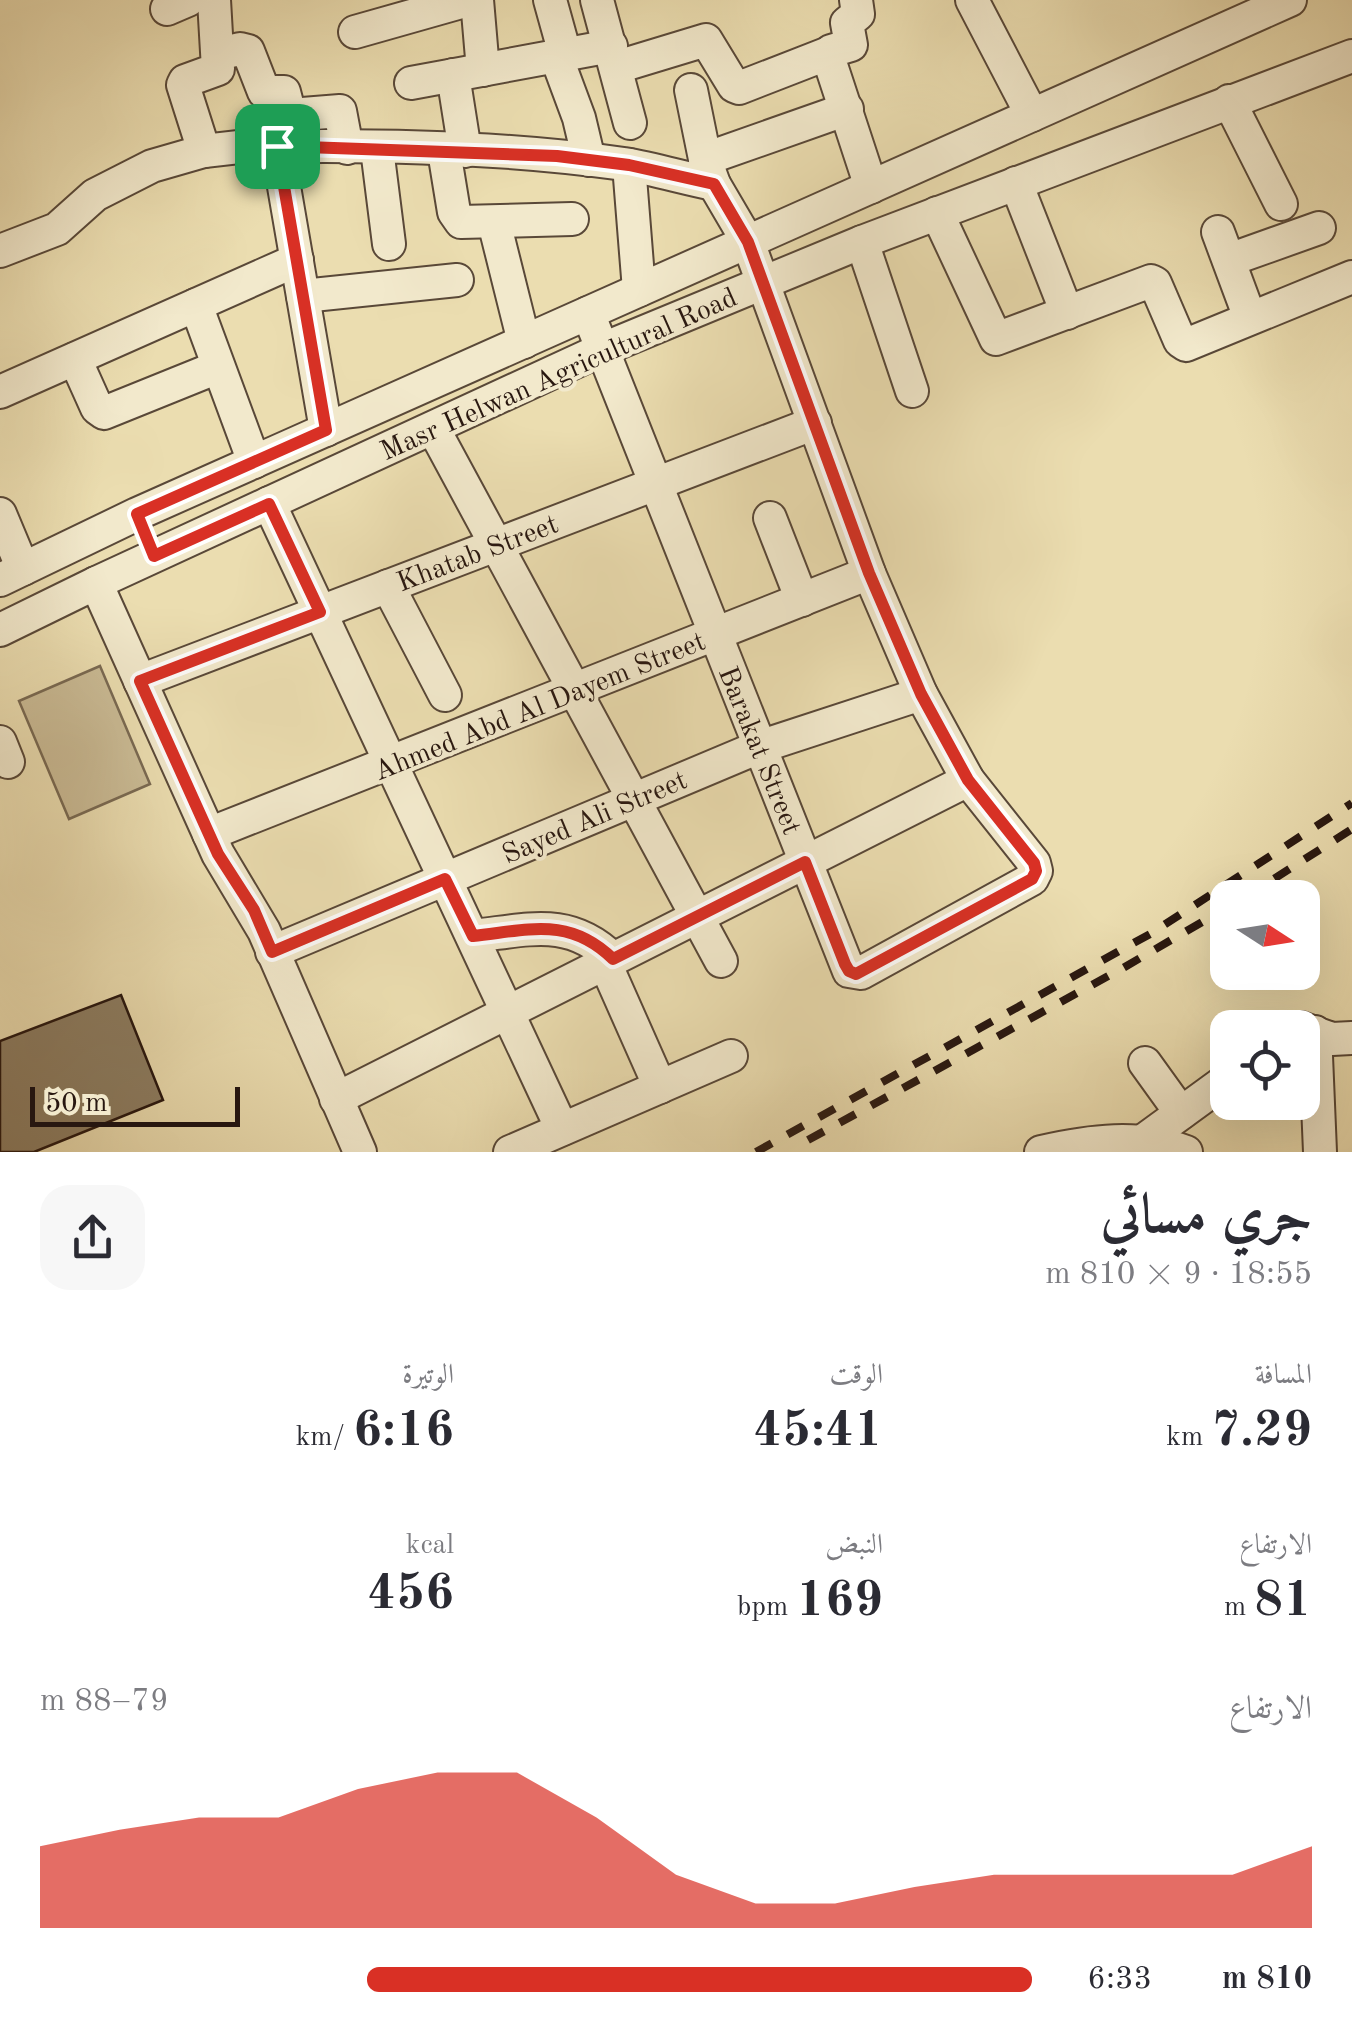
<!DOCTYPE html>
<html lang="ar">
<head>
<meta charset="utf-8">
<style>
	:root { --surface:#fff; --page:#f7f7f7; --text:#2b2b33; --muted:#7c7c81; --accent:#d93025 }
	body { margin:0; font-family:"Old Standard TT",Amiri,serif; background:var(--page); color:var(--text); direction:rtl; height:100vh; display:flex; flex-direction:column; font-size:38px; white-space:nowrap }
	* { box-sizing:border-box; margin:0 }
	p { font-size:32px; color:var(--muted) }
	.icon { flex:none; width:55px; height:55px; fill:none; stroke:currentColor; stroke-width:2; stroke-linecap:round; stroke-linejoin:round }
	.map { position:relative; height:1152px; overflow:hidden; direction:ltr }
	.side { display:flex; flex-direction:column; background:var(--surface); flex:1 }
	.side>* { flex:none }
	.needle { width:65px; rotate:102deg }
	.fabs { position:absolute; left:1210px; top:880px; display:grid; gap:20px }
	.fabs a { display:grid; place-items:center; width:110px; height:110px; border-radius:20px; background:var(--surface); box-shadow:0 10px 40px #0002; font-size:50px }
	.scale { position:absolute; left:30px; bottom:25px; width:210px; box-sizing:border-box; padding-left:10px; border:5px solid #281710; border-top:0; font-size:28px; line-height:35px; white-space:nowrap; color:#281710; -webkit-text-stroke:8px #f2e9cc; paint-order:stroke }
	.pin { position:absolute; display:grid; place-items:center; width:85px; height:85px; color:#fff; margin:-42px; border-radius:20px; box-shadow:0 5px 15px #0006 }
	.round { display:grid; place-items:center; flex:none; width:105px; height:105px; border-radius:30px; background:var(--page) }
	.head { display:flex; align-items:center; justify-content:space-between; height:170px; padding:0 40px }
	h1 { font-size:55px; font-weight:600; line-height:75px }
	.figures { display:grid; grid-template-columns:repeat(3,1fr); gap:15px; height:170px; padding:10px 40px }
	.figures div { display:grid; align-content:center }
	.figures b { font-size:50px; font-weight:600 }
	.figures small { font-size:28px; font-weight:400 }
	.figures p { font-size:28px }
	.chart { height:280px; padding:20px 40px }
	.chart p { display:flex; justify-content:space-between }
	.chart svg { width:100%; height:180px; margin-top:10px; fill:var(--accent); opacity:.7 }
	ul { padding:0 40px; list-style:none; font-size:32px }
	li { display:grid; grid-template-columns:160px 120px 1fr; align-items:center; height:75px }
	li i { height:25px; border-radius:12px; background:var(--accent) }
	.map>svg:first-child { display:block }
</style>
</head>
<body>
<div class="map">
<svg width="1352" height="1152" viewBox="0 0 1352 1152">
	<rect width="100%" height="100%" fill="#ebddb0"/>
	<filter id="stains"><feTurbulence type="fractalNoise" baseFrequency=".002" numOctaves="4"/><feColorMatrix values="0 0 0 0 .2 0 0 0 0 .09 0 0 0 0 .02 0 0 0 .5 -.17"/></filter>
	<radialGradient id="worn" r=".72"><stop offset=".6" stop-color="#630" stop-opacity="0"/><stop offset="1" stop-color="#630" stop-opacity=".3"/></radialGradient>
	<path fill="#cabb95" stroke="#796952" stroke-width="2.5" d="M100 666 150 784 69 819 19 701Z"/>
	<path fill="#8d7e63" stroke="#281710" stroke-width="2.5" d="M121 995 163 1100 34 1152H0V1041Z"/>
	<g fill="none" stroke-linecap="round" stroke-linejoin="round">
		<g stroke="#594838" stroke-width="36">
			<g id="street">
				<path d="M477 0 483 70"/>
				<path d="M550 0 565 54"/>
				<path d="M597 0 630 123"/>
				<path d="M856 0 858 14 847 23 851 45 831 51 828 56 871 187"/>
				<path d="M972 0 1032 115"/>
				<path d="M167 9 188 0"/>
				<path d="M355 32 468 0"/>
				<path d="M218 54 240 49 248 51 264 92H284L298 146"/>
				<path d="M556 56 579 118 589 160"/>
				<path d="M617 67 706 40 734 86 739 88 829 53"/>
				<path d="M453 75 465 151"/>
				<path d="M411 83 611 46"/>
				<path d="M1229 101 1281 204"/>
				<path d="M290 115 340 111 347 148"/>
				<path d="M277 146 326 430"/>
				<path d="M377 149 389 244"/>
				<path d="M204 151 183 85 185 81 218 69 214 0"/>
				<path d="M444 151 454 212 461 222 572 219"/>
				<path d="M705 159 847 109"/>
				<path d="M629 165 639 290"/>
				<path d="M1016 183 1067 313"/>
				<path d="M937 213 996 339 1151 281 1155 283 1180 341 1186 345 1352 277"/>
				<path d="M494 222 524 342"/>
				<path d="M1218 232 1250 318"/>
				<path d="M862 242 912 391"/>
				<path d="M0 251 57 229 95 195 152 166 204 151 239 147C365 144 499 146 624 164 654 169 684 178 714 184"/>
				<path d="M1229 260 1319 228"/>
				<path d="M303 296 457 280"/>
				<path d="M196 305 254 462"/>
				<path d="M588 313 849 971 861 973 1032 879 1036 871 1034 863 968 780 921 694 869 573 748 242 714 184 705 159 691 90"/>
				<path d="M75 359 97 408 104 413 218 367"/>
				<path d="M0 392 297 260"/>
				<path d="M433 428 721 961"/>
				<path d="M269 503 562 1129"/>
				<path d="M0 514 23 569"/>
				<path d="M770 518 802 600"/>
				<path d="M0 580 137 514 1290 0"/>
				<path d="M96 583 218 854 264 931 360 1152"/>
				<path d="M388 586 445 695"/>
				<path d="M0 630 96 583 603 349 862 242 1352 56"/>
				<path d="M140 681 815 423"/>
				<path d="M0 742 8 762"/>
				<path d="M209 834 869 573"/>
				<path d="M473 936C529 930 569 916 613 959"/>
				<path d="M272 952 759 747 921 694"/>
				<path d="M605 963 660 1087"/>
				<path d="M1301 1028 1332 1039 1352 1038"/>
				<path d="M1315 1032 1320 1152"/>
				<path d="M1145 1063 1181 1113"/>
				<path d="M336 1099 968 780"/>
				<path d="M1143 1141 1228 1079"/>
				<path d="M510 1152 731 1056"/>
				<path d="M1041 1152C1089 1141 1140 1134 1186 1152"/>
			</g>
		</g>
		<use href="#street" stroke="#f2e9cc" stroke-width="32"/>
		<g stroke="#281710" stroke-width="8" stroke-dasharray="18 18" stroke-linecap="butt">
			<path d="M1244 898 1352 829"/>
			<path d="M808 1140 1123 968 1228 907"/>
			<path d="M756 1152 1150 934 1352 803"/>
		</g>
	</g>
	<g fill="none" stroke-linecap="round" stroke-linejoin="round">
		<g stroke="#fff" stroke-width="20">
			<path id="route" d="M277 146 557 156 629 165 714 184 748 242 869 573 921 694 968 780 1034 863 1036 871 1032 879 856 974 849 971 845 964 805 862 613 959C569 916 529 930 473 936L445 879 272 952 254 910 218 854 140 681 320 612 269 504 154 556 137 514 326 430Z"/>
		</g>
		<use href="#route" stroke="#d93025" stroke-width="12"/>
	</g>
	<g text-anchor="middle" stroke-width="8" stroke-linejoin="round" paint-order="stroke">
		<g font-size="28" fill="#281710" stroke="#f2e9cc">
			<text transform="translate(558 373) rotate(-24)" y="10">Masr Helwan Agricultural Road</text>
			<text transform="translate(477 552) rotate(-21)" y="10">Khatab Street</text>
			<text transform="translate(539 705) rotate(-22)" y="10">Ahmed Abd Al Dayem Street</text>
			<text transform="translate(761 750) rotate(68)" y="10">Barakat Street</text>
			<text transform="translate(594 816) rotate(-23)" y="10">Sayed Ali Street</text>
		</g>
	</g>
	<rect width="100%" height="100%" filter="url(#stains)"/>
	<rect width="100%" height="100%" fill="url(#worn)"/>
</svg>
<div class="fabs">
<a><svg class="needle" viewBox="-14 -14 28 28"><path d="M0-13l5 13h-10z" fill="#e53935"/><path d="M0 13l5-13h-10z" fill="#7c7c81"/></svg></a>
<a><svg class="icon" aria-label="locate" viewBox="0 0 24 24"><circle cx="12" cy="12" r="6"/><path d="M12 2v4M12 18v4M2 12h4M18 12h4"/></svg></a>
</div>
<div class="scale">50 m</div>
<div class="pin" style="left:277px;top:146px;background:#1e9e55"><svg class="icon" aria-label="arrive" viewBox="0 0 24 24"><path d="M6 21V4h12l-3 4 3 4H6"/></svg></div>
</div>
<section class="side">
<div class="head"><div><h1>جري مسائي</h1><p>18:55 · 9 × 810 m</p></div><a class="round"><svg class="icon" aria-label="share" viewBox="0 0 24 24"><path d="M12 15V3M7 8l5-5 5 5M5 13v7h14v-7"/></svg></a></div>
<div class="figures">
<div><p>المسافة</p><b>7.29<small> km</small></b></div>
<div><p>الوقت</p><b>45:41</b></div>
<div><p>الوتيرة</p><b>6:16<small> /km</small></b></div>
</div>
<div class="figures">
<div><p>الارتفاع</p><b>81<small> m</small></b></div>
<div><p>النبض</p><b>169<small> bpm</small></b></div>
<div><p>kcal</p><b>456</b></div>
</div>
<div class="chart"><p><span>الارتفاع</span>79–88 m</p>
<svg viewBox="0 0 160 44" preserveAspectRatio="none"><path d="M0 44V24L10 20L20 17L30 17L40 10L50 6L60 6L70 17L80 31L90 38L100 38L110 34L120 31L130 31L140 31L150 31L160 24V44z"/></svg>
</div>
<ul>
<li><b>810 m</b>6:33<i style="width:67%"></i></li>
</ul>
</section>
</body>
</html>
